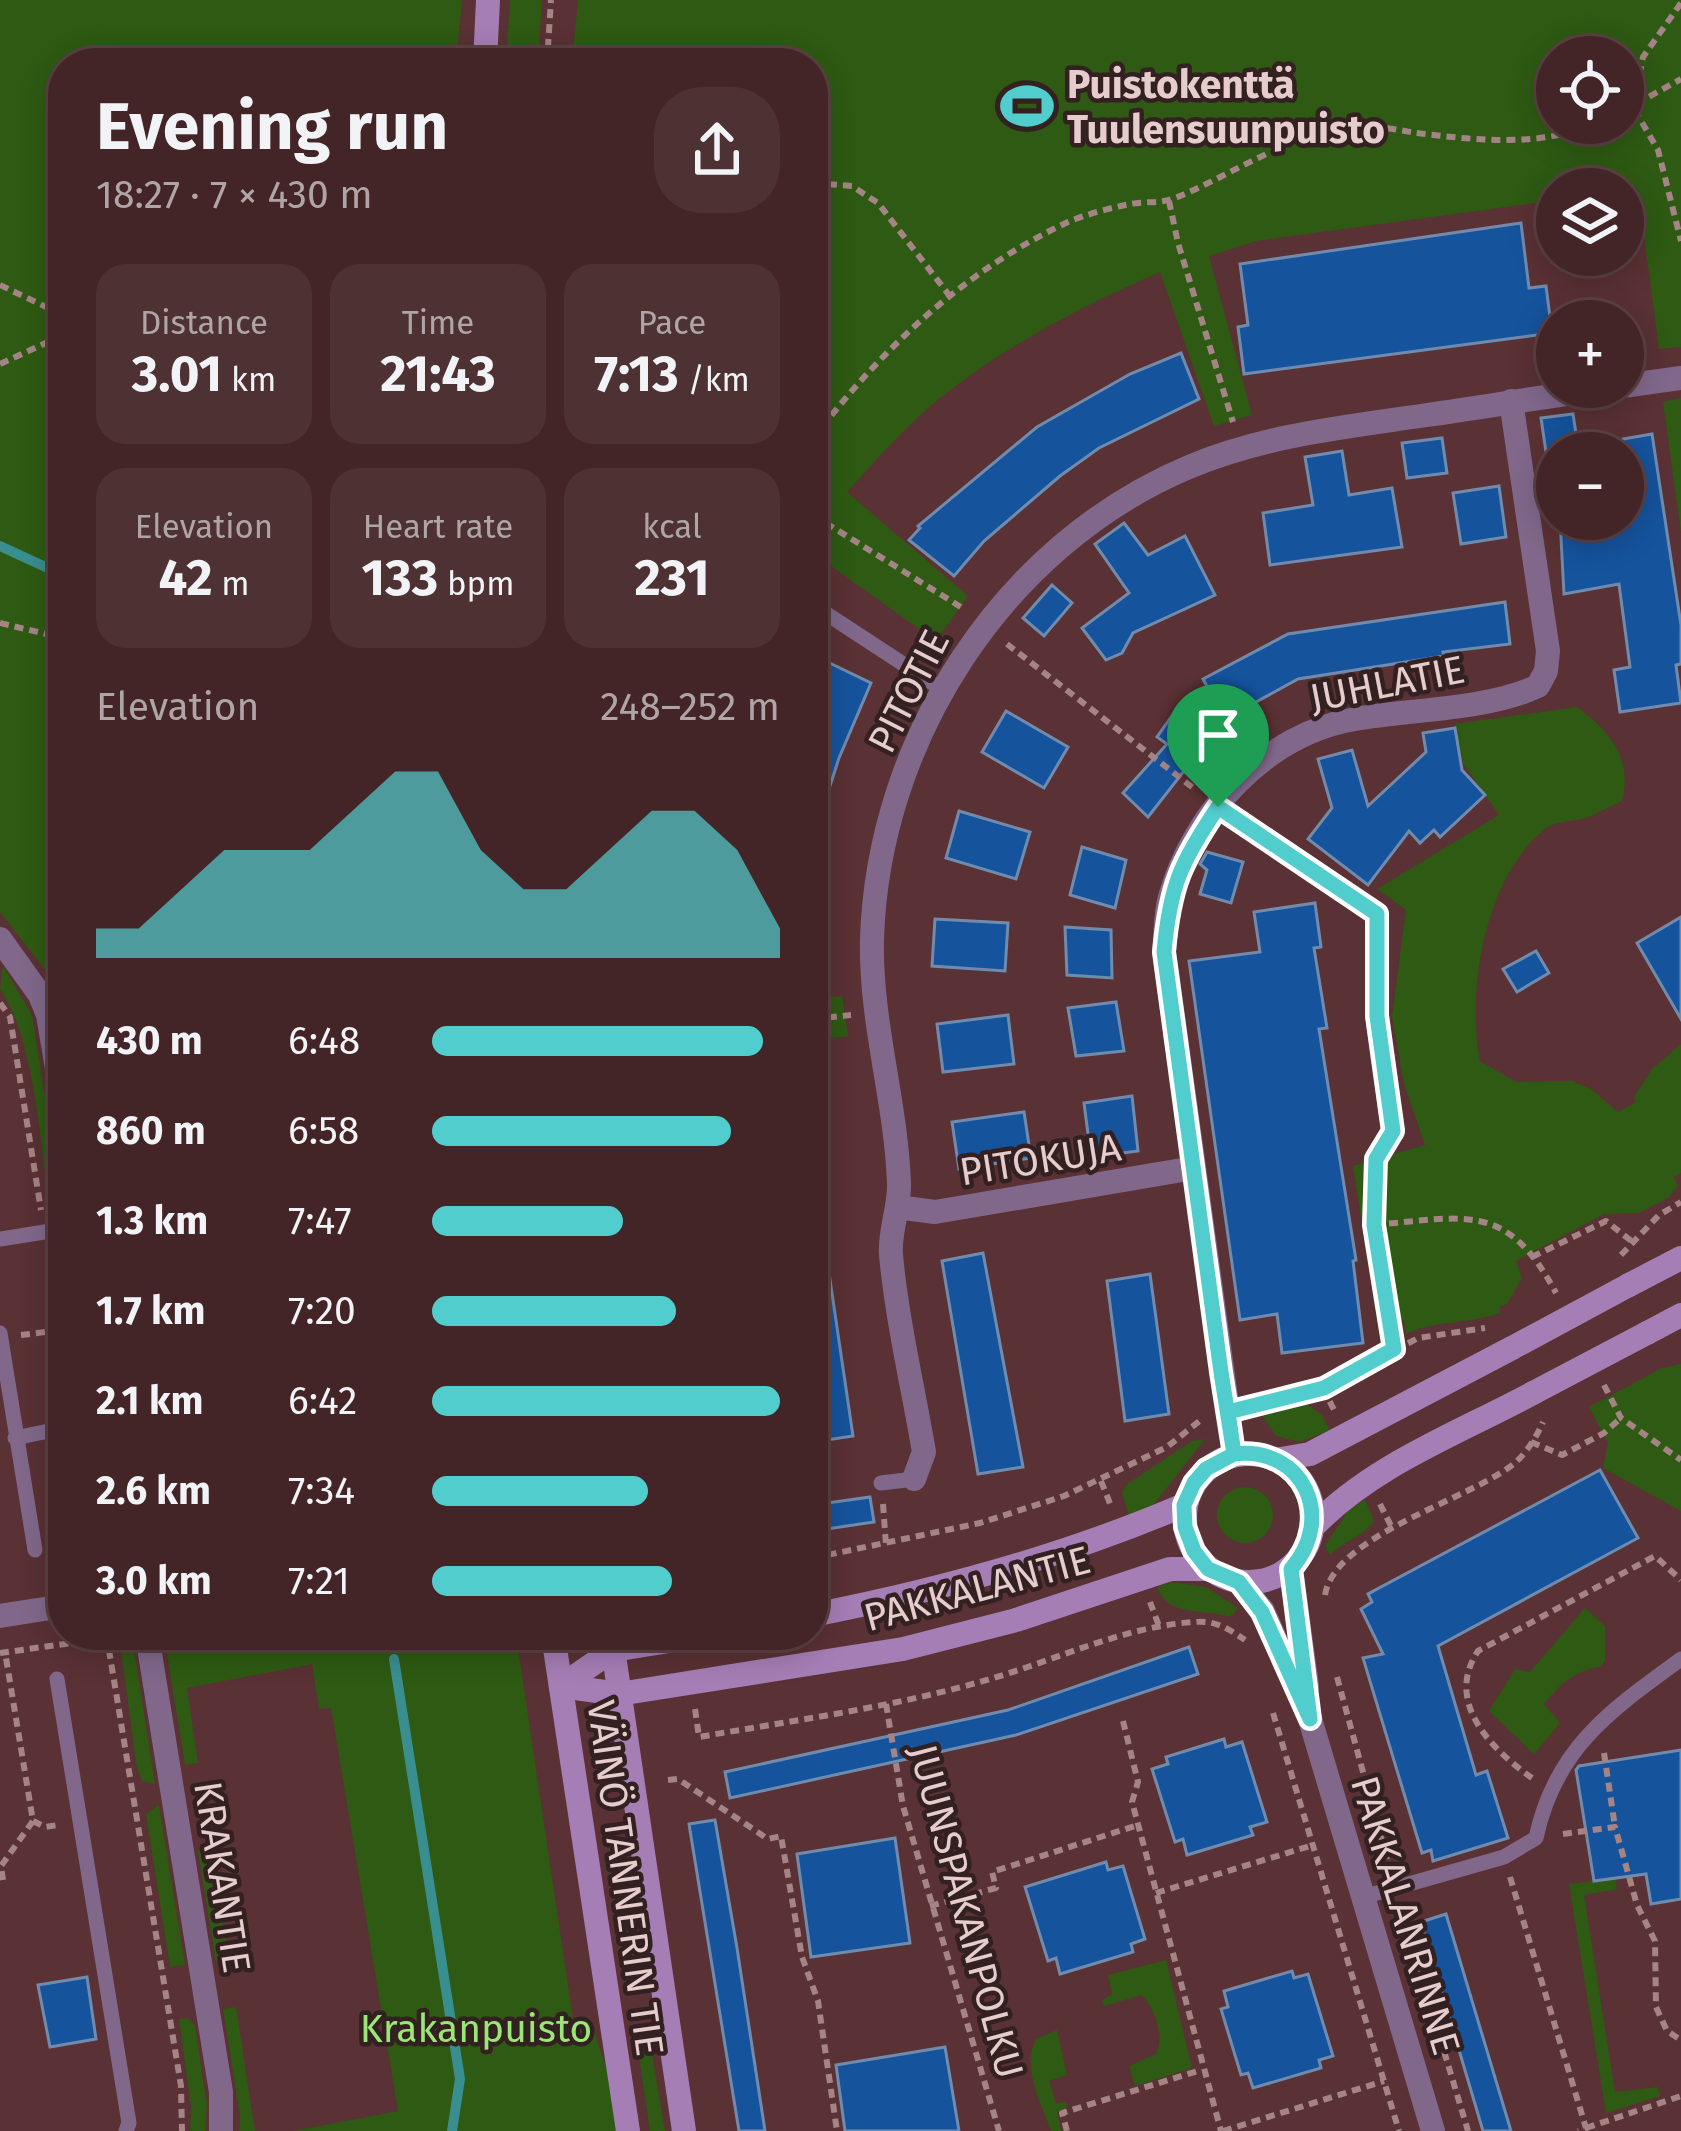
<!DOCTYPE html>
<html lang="en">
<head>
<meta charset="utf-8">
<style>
	:root { --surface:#442527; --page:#4e3133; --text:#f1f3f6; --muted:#afa5a7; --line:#5c4244; --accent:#52cdce }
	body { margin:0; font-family:"Fira Sans",sans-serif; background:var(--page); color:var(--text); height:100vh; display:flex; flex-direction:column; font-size:45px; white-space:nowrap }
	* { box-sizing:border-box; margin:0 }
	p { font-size:39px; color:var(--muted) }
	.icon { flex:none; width:66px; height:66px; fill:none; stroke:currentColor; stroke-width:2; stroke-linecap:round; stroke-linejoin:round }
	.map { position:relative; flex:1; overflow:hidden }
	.panel { position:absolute; left:48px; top:48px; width:780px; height:1602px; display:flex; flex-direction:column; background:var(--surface); border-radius:48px; box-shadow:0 6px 30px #0003,0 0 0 3px var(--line) }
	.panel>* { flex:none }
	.controls { position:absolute; left:1536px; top:36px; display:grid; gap:24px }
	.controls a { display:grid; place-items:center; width:108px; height:108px; border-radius:50%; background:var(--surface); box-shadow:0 6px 30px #0003,0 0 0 3px var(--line); font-size:60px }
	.pin { position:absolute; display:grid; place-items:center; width:102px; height:102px; color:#fff; margin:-123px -51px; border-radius:50% 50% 50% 0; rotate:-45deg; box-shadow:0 0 12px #0007 }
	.pin .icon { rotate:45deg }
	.round { display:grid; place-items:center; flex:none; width:126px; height:126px; border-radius:48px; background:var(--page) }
	.head { display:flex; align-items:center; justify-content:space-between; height:204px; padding:0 48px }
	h1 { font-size:66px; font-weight:700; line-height:90px }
	.stats { display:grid; grid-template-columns:repeat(3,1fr); gap:18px; height:204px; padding:12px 48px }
	.stats div { display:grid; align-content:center; border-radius:30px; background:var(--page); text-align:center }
	.stats b { font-size:51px; font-weight:700 }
	.stats small { font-size:33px; font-weight:400 }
	.stats p { font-size:33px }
	.chart { height:336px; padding:24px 48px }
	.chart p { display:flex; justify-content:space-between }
	.chart svg { width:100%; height:216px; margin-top:12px; fill:var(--accent); opacity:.7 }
	ul { padding:0 48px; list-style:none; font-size:39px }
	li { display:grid; grid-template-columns:192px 144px 1fr; align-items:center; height:90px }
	li i { height:30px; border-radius:15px; background:var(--accent) }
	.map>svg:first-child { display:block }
</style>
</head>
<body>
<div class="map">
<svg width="1681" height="2131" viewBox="0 0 1681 2131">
	<rect width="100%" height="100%" fill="#5a3134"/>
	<g fill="#2e5a13" fill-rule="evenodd">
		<path d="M0 0H462L456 63H63V1013L44 968 0 912Z"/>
		<path d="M510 0H542L538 63H506Z"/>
		<path d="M578 0H1681V347L1659 349 1638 190 1557 189V200L1256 241 1209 256 1252 415 1214 426 1160 272C1082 306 1007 345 940 398 906 426 876 460 847 492L968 596 936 641 813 553V63H572ZM1557 57H1623V123H1557Z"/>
		<path d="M1681 398V533L1663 402Z"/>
		<path d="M1577 707C1610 731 1633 759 1622 801 1611 806 1600 812 1589 817 1575 822 1556 820 1545 829 1485 876 1466 991 1480 1061L1516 1082 1572 1081 1591 1089 1618 1112 1636 1102 1634 1097 1652 1069 1681 1044V1173L1674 1177 1678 1186 1668 1198 1638 1213 1604 1214 1516 1261 1522 1278 1507 1304 1500 1306V1313C1469 1324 1436 1320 1406 1334L1404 1320 1379 1333 1353 1166 1425 1145 1404 1084 1392 1016 1406 910 1377 889 1499 815 1463 763 1455 724Z"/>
		<path d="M3 966 32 1015 63 1209 50 1211C40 1146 36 1042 0 989Z"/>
		<path d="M842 996 848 1036 813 1041V999Z"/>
		<path d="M1681 1364V1511L1603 1468 1608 1443 1589 1407 1662 1368Z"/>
		<path d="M1307 1404 1322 1415 1330 1431 1299 1442 1276 1436 1259 1411Z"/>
		<path d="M1205 1439 1154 1504 1129 1516 1122 1493 1126 1485 1192 1441Z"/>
		<circle cx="1245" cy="1515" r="28"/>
		<path d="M1365 1499 1374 1521C1365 1536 1343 1541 1330 1555L1325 1546 1347 1512Z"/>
		<path d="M1172 1582 1206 1587 1238 1608 1230 1617C1203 1608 1168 1618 1157 1587Z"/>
		<path d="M1585 1608 1605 1626V1660L1600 1667C1573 1671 1561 1684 1544 1704L1560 1723 1534 1754 1489 1711 1515 1669 1530 1672Z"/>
		<path d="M119 1635H124L134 1649 155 1784 142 1781 137 1769Z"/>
		<path d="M164 1635H516L573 2019 589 2017 613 2086 620 2131H293L398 2111 331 1708 319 1709 312 1664 187 1688 198 1763 185 1765Z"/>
		<path d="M159 1805 185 1965 170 1967 146 1814Z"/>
		<path d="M211 1848 228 1959 216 1962 198 1851Z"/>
		<path d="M616 1869 623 1871 638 1966 624 1967 609 1873Z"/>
		<path d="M1615 1878 1617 1889 1584 1895 1615 2092 1658 2087 1660 2096 1606 2113 1569 1884Z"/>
		<path d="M1166 1960 1192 2068 1135 2086 1129 2066 1156 2054C1165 2035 1155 2010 1142 1995L1104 2006 1102 2000 1112 1994 1108 1975Z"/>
		<path d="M236 2007 255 2131H239L240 2116 223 2009Z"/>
		<path d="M187 2018 195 2026 207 2105 205 2131H190L191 2107 179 2019Z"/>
		<path d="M1057 2030 1067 2075 1049 2081 1056 2103 1066 2102 1067 2107 1057 2112 1061 2131H1051C1041 2103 1021 2067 1036 2039Z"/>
		<path d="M645 2046 651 2047 665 2131H650L638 2050Z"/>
	</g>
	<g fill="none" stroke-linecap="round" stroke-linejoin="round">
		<g stroke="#398f90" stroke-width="10">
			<path d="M0 546 63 575"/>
			<path d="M394 1659 460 2079 452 2131"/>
		</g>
	</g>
	<g fill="#15539d" stroke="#718bad" stroke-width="3">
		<path d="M1521 223 1529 288 1546 286 1552 333 1244 374 1238 327 1248 325 1240 264Z"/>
		<path d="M1181 353 1199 399 1099 448 1060 476 984 541 954 576 909 540 920 528 918 526 1037 427 1130 374Z"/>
		<path d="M1573 414 1579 453 1546 452 1541 418Z"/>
		<path d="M1652 434 1681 625V664L1676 665 1681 703 1620 712 1614 670 1630 667 1619 584 1564 594 1560 519H1623V439Z"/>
		<path d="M1442 438 1447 473 1407 478 1402 443Z"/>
		<path d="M1342 451 1349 495 1392 488 1402 547 1270 565 1263 513 1313 505 1305 457Z"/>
		<path d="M1499 486 1506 537 1461 544 1453 493Z"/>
		<path d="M1124 523 1148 555 1185 536 1215 595 1133 633 1122 653 1106 660 1082 628 1129 593 1095 544Z"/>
		<path d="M1052 585 1072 603 1044 636 1023 618Z"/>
		<path d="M1505 602 1510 644 1443 652 1444 656 1298 679 1225 719 1203 679 1288 634Z"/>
		<path d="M813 655 871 683 839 758 819 820 813 819Z"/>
		<path d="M1006 711 1068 747 1044 788 982 752Z"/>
		<path d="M1174 713 1209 739 1148 817 1123 793 1167 744 1157 737Z"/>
		<path d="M1455 728 1462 770 1485 795 1440 837 1434 830 1420 843 1409 831 1368 885 1308 839 1332 808 1318 759 1352 750 1368 806 1426 752 1423 733Z"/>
		<path d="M959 811 1030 832 1016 879 946 858Z"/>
		<path d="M1082 847 1126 860 1115 908 1070 895Z"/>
		<path d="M1207 852 1243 862 1231 903 1200 894 1207 870 1200 864Z"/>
		<path d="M1315 903 1321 947 1314 948 1327 1028 1319 1029 1356 1260 1353 1261 1363 1343 1282 1353 1277 1314 1240 1320 1189 961 1260 952 1254 912Z"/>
		<path d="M1681 917V1019L1637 943Z"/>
		<path d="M935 919 1008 923 1005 971 932 966Z"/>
		<path d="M1065 927 1111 930 1112 978 1067 975Z"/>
		<path d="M1536 951 1549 973 1517 992 1503 969Z"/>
		<path d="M1116 1002 1124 1051 1076 1056 1068 1008Z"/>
		<path d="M1008 1015 1014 1064 943 1072 937 1024Z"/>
		<path d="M1132 1096 1138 1151 1091 1157 1084 1103Z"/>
		<path d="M1024 1112 1031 1158 959 1169 952 1122Z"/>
		<path d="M983 1253 1023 1467 978 1474 942 1261Z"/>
		<path d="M829 1273 853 1436 813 1442V1274Z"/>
		<path d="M1150 1274 1169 1414 1125 1421 1107 1281Z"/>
		<path d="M1600 1470 1638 1538 1438 1646 1476 1775 1487 1771 1508 1838 1433 1861 1431 1850 1422 1853 1363 1658 1383 1654 1361 1609 1372 1602 1368 1594Z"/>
		<path d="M870 1497 874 1522 813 1531V1505Z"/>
		<path d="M1189 1647 1198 1674 1016 1735 730 1798 725 1772 1008 1710Z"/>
		<path d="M1224 1739 1226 1747 1242 1742 1267 1822 1250 1827 1253 1835 1187 1855 1183 1839 1175 1842 1152 1769 1168 1764 1166 1757Z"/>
		<path d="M1681 1750V1899L1651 1904 1646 1874 1594 1881 1576 1770 1579 1766Z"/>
		<path d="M715 1820 737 1948 765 2131H739L689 1824Z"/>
		<path d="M895 1838 910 1943 811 1957 797 1854Z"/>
		<path d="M1106 1862 1108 1870 1123 1866 1145 1939 1131 1944 1133 1952 1060 1974 1056 1958 1048 1961 1025 1887Z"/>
		<path d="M1446 1914 1511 2131H1483L1421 1922Z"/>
		<path d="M1292 1971 1294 1978 1308 1974 1333 2056 1319 2060 1321 2068 1253 2088 1248 2073 1241 2075 1221 2009 1228 2007 1224 1991Z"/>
		<path d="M87 1977 96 2039 50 2047 38 1985Z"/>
		<path d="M945 2047 959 2131H845L836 2065Z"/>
	</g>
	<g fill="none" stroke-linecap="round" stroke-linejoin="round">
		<g stroke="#a58485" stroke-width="6" stroke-dasharray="9 6" stroke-linecap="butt">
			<path d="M1681 3 1643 57 1633 107 1658 150 1681 241"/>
			<path d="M547 63 551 0"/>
			<path d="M1623 111 1681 79"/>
			<path d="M813 183 852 186 878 203 949 295"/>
			<path d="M1169 201 1178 243 1233 422"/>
			<path d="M0 285 63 315"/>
			<path d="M0 364 63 335"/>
			<path d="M813 439C881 349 965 270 1068 222 1087 214 1110 208 1130 204 1145 201 1160 204 1175 198 1235 174 1295 129 1362 127 1379 126 1399 130 1416 133 1476 140 1540 148 1596 123"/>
			<path d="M813 515 964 609"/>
			<path d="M0 623 63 638"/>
			<path d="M1007 644 1196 790"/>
			<path d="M0 1003 10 1017 41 1210"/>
			<path d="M813 1019 851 1015"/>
			<path d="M1380 1152 1376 1159 1374 1225 1394 1349"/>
			<path d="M1374 1225C1466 1217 1507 1201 1556 1293"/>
			<path d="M48 1253 63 1350"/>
			<path d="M1621 1255 1659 1215 1681 1202"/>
			<path d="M1532 1257 1606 1221 1634 1243"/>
			<path d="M21 1335 62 1330"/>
			<path d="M1604 1385 1621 1418 1681 1460"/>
			<path d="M1323 1388 1335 1412"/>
			<path d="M1256 1404 1323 1388 1418 1338 1485 1328"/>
			<path d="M1531 1442 1562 1455 1604 1433 1621 1418"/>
			<path d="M1101 1481 1111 1506"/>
			<path d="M883 1504 886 1545"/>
			<path d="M1380 1504 1392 1528"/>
			<path d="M813 1558 980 1523 1064 1496 1167 1447 1202 1419"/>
			<path d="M1325 1595C1335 1534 1473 1499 1516 1462 1527 1452 1537 1436 1543 1422"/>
			<path d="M1150 1602 1159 1626"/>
			<path d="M0 1653 107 1638 181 2086 182 2131"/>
			<path d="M1337 1677 1389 1867"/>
			<path d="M886 1704 903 1806 999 2131"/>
			<path d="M695 1709 699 1737C796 1720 895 1707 990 1679 1056 1660 1125 1626 1195 1622 1215 1620 1229 1629 1245 1640"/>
			<path d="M1273 1713 1399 2131"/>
			<path d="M1123 1721 1138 1782 1132 1802 1221 2131"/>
			<path d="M1604 1753 1615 1827"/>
			<path d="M1532 1778C1491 1749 1444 1702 1478 1651L1655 1556 1681 1580"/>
			<path d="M668 1780 678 1779 768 1839 781 1836 802 1957 818 2001 837 2131"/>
			<path d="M33 1821 45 1827 58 1825"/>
			<path d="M1563 1834 1615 1827 1637 1905 1655 1941 1656 2007 1667 2031 1681 2040"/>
			<path d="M1510 1877 1586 2128 1578 2131"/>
			<path d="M3 1880 1 1866 33 1821 5 1652"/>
			<path d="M1156 1893 1313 1845"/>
			<path d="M930 1906 996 1888 992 1872 1138 1825"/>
			<path d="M1401 1908 1468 2131"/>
			<path d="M1586 2128 1681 2096"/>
			<path d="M1067 2131 1062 2113 1201 2070"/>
			<path d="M1223 2131 1384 2081"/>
		</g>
		<g stroke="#81688b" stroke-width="15">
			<path d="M813 605 943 690"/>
			<path d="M0 1239 63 1229"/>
			<path d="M0 1333 35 1550"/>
			<path d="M15 1438 63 1428"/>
			<path d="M881 1483 914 1479"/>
			<path d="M57 1679 129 2123 126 2131"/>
			<path d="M1363 1897 1504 1857 1536 1838C1555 1748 1611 1710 1681 1659"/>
		</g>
		<g stroke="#81688b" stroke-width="24">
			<path d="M1623 386 1681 378"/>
			<path d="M1218 807 1377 914V1015L1393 1131"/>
			<path d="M0 939 40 995 48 1015 63 1104"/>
			<path d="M897 1207 935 1212 1194 1168"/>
			<path d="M1234 1454 1164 952C1166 934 1165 914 1170 897 1194 811 1267 734 1355 719 1411 709 1487 710 1538 686L1546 671 1548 651 1511 401"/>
			<path d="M914 1479 924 1452C913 1387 897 1320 891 1255 889 1231 900 1207 899 1183 896 1101 870 1021 872 939 878 740 1003 545 1189 467 1265 435 1346 427 1427 415 1490 406 1553 395 1616 387"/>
			<path d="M1291 1569 1307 1686"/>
			<path d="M1239 1582 1263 1611 1310 1719 1433 2131"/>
			<path d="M0 1616 63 1606"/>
			<path d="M147 1635 221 2092V2131"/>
		</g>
		<g stroke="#a57eb5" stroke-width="24">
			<path d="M485 63 488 0"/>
			<path d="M1629 1285 1681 1258"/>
			<path d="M1647 1333 1681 1315"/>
			<circle cx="1249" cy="1518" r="64"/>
			<path d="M1281 1459 1310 1454 1512 1348"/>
			<path d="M1313 1527C1372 1465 1459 1433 1533 1393"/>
			<path d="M813 1615C941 1590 1065 1556 1184 1505"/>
			<path d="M553 1635 628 2131"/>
			<path d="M611 1635 684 2131"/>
			<path d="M561 1686 619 1694 903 1649 1016 1620 1170 1569H1208"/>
			<path d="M561 1686 613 1650 707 1635"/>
		</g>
		<g stroke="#a57eb5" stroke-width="24">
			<path d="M1512 1348 1629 1285"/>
			<path d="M1533 1393 1647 1333"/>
		</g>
	</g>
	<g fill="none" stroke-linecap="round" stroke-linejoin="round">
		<g stroke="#fff" stroke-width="24">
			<path id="route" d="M1218 807C1181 862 1170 885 1164 952L1221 1372 1234 1454 1206 1469 1194 1483 1184 1505 1185 1527 1194 1551 1208 1569 1239 1582 1262 1612 1310 1719 1291 1569C1336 1518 1304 1446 1234 1454L1228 1412 1324 1388 1394 1349 1374 1225 1376 1159 1393 1131 1377 1016V914L1218 807"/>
		</g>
		<use href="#route" stroke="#52cdce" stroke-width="15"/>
	</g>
	<defs>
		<g id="stadium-bare" transform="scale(4.14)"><path d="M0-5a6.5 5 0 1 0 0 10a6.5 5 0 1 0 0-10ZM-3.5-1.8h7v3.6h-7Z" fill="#52cdce" stroke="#332021" stroke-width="2.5" paint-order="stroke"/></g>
	</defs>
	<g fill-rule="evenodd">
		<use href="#stadium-bare" x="1027" y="106"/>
	</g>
	<g text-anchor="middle" stroke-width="9" stroke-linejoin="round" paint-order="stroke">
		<g font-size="39" font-weight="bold" fill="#e6cccc" stroke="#332021" text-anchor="start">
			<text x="1067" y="98">Puistokenttä<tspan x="1067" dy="45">Tuulensuunpuisto</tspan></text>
		</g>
		<g font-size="39" fill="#e6cccc" stroke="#332021">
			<text transform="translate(1387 683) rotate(-11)" y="14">JUHLATIE</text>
			<text transform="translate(908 691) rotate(-63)" y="14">PITOTIE</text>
			<text transform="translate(1040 1159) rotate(-9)" y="14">PITOKUJA</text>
			<text transform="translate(977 1588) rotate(-15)" y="14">PAKKALANTIE</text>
			<text transform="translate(223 1877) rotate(81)" y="14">KRAKANTIE</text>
			<text transform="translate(626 1878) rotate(82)" y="14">VÄINÖ TANNERIN TIE</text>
			<text transform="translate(967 1911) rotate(75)" y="14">JUUNSPAKANPOLKU</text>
			<text transform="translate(1406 1915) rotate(73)" y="14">PAKKALANRINNE</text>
		</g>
		<g font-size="39" fill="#9be775" stroke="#332021">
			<text x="476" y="2042">Krakanpuisto</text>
		</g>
	</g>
</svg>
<div class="controls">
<a><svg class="icon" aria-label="locate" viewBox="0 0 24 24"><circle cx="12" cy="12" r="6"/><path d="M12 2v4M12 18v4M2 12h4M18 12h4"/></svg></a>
<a><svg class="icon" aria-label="layers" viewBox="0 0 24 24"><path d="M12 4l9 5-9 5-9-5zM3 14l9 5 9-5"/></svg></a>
<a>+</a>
<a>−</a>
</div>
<div class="pin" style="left:1218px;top:807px;background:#1e9e55"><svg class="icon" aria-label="arrive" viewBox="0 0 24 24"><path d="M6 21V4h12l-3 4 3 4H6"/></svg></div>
<section class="panel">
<div class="head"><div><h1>Evening run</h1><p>18:27 · 7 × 430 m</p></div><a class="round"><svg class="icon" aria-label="share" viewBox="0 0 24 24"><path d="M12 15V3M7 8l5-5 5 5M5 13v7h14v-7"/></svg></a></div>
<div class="stats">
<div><p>Distance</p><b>3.01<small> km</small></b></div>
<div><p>Time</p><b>21:43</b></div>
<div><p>Pace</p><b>7:13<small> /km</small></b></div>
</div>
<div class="stats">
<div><p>Elevation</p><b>42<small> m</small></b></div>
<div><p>Heart rate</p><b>133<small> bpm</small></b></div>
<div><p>kcal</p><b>231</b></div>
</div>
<div class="chart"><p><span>Elevation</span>248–252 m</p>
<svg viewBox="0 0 160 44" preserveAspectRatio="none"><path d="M0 44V38L10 38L20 30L30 22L40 22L50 22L60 14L70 6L80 6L90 22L100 30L110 30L120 22L130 14L140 14L150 22L160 38V44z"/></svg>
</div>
<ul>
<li><b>430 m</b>6:48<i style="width:95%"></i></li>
<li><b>860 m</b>6:58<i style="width:86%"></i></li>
<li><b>1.3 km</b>7:47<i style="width:55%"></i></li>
<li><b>1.7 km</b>7:20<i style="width:70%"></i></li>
<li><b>2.1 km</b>6:42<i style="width:100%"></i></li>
<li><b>2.6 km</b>7:34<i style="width:62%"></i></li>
<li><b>3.0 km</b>7:21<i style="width:69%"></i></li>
</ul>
</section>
</div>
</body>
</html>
